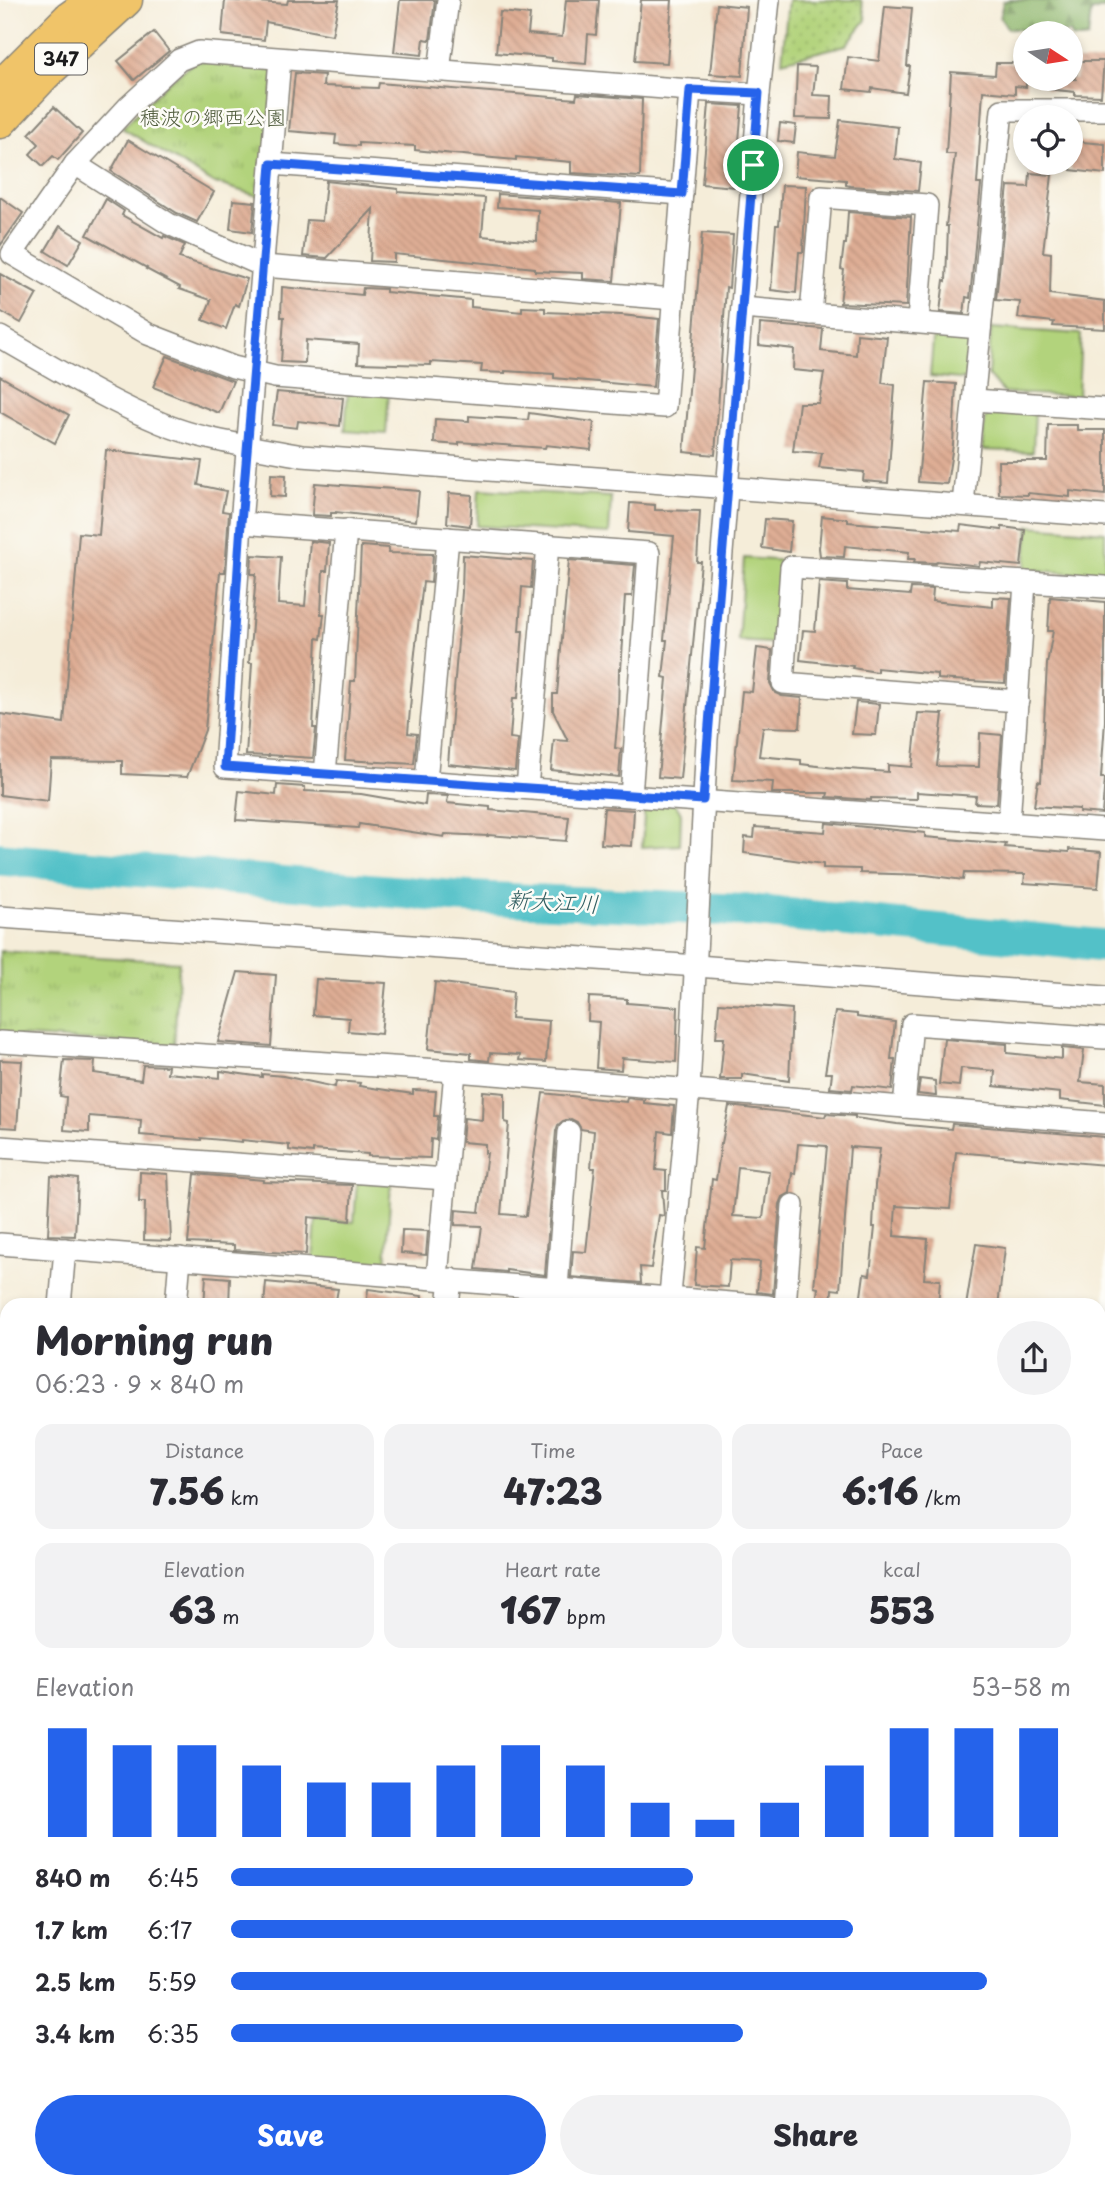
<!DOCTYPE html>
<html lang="en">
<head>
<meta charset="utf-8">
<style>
	:root { --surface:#fff; --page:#f2f2f3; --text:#2b2b33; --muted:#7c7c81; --accent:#2563eb }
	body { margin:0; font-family:"Playpen Sans","Klee One",sans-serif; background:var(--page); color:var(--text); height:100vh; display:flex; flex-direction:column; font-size:26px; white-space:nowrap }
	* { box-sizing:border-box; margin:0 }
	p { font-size:23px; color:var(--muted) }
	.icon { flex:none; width:38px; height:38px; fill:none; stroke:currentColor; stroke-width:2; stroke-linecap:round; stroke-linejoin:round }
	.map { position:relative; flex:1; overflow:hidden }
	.drawer { position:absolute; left:0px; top:1298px; width:1106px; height:891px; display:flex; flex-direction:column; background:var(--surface); border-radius:21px 21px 0 0; box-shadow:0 4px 10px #0003 }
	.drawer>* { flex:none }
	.needle { width:46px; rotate:102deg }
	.controls { position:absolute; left:1013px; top:21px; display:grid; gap:14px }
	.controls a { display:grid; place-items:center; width:70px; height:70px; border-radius:50%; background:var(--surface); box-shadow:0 4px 10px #0003; font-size:35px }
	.pin { position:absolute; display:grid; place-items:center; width:60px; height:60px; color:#fff; margin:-30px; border:4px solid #fff; border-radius:50%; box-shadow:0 2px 7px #0007 }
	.round { display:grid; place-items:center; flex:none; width:74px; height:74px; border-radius:37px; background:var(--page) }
	.overview { display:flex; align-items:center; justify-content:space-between; height:119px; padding:0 35px }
	h1 { font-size:38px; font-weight:800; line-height:52px }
	.metrics { display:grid; grid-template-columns:repeat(3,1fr); gap:10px; height:119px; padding:7px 35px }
	.metrics div { display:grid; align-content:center; border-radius:18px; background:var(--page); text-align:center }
	.metrics b { font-size:35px; font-weight:800 }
	.metrics small { font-size:19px; font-weight:400 }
	.metrics p { font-size:19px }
	.chart { height:196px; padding:14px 35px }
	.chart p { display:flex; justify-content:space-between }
	.chart svg { width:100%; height:126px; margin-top:7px; stroke:var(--accent); stroke-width:6 }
	.cta { display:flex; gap:14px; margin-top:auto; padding:14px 35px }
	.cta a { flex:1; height:80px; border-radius:42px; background:var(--accent); color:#fff; font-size:28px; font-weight:800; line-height:80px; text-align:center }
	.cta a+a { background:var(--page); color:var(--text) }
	ul { padding:0 35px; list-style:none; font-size:23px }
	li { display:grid; grid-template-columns:112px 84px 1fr; align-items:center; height:52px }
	li i { height:18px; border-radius:9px; background:var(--accent) }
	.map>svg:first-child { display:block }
</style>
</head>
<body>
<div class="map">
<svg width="1105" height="2189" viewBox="0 0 1105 2189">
	<defs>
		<pattern id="forest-firs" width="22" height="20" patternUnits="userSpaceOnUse" patternTransform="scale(1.75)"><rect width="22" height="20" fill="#8db56b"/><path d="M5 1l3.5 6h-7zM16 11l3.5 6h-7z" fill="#729257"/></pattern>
		<pattern id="park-tufts" width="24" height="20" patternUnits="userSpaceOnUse" patternTransform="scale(1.75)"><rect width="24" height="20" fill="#b2d37b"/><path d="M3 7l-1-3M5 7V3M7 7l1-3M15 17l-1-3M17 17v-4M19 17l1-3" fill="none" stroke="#98b56a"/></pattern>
		<pattern id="garden-dots" width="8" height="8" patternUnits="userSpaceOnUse" patternTransform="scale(1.75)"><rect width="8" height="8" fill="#b2d37b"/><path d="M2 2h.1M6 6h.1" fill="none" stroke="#98b56a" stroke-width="1.8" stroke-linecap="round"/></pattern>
		<pattern id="building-back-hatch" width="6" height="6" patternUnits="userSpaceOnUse" patternTransform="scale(1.75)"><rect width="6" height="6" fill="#dead94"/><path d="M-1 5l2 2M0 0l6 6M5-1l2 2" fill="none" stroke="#be947f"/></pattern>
	</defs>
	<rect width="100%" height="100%" fill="#fdfcf7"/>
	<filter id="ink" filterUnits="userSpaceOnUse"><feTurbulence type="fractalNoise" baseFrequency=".0143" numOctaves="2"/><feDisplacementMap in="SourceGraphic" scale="14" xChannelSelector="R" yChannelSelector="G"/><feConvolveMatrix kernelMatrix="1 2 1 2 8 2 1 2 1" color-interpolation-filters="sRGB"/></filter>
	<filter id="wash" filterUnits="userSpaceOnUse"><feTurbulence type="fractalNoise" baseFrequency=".00686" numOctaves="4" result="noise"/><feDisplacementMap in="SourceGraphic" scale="28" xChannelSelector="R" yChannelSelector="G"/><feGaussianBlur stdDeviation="1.57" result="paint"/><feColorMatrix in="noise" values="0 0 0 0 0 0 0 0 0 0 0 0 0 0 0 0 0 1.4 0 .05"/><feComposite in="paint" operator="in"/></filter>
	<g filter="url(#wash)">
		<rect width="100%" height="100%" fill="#f5edd9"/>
		<g fill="#b2d37b" stroke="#67784c" stroke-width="2">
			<path d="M934 328 968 332 974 341 969 380 930 376Z"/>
			<path d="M991 328 1081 334 1078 396 1004 393 988 376Z"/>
			<path d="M348 389 389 392 386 434 345 431Z"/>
			<path d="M997 409 1035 411 1033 452 982 450 985 418Z"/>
			<path d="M479 489 611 497 609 534 477 526Z"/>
			<path d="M1029 526 1105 532V576L1025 569Z"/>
			<path d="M744 558 787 561 781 644 738 641Z"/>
			<path d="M645 802 675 804 681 813 680 845 642 847Z"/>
			<path d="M357 1180 391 1182 386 1266 313 1260 316 1220 354 1222Z"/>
			<path d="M1099 1690 1105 1691V1991L1099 1990Z"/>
			<path d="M1099 2002 1105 2003V2093L1099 2092Z"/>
		</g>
		<path fill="url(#forest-firs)" stroke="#546844" stroke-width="2" d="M1009 0 1105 1V9H1099L1091 12 1088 38 1079 39 1071 38V33H1049L1007 28 1000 17 1003 2Z"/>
		<g fill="url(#park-tufts)" stroke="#67784c" stroke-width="2">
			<path d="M262 59 274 73 264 198 212 182 122 128 168 82 197 60Z"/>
			<path d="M0 951 179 962 174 1046 0 1035Z"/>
		</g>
		<path fill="url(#garden-dots)" stroke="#67784c" stroke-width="2" d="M788 0H861L866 20 846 45 782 61Z"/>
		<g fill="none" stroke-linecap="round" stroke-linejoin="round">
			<path stroke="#53c1c8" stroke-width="33" d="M0 859 459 897 753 911 1105 946"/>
		</g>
		<g id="blocks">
			<g fill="url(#building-back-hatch)" fill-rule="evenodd">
				<path d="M225 0 287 4 288 0H339L332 35 266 22 264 40 222 35Z"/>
				<path d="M400 0H435L430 40 424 39 422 55 394 52Z"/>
				<path d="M566 0H599L596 35 588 34 586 64 552 61V58L496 53 500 12 530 15 528 34 562 37Z"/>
				<path d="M641 0H672L667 63 635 61Z"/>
				<path d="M717 4 747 7 742 76 710 74Z"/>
				<path d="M885 6 912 8 907 66H910L906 93 872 88 871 92 844 89 848 57 879 61Z"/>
				<path d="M154 32 169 51 134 80 118 61Z"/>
				<path d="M1077 61H1104L1101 96 1075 95V92L1046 89V79H1076Z"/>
				<path d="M996 63H1015V67L1026 66V87L1015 86V94L983 91 977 184H981L970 298 966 297 964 314 940 312 944 280 946 281 948 226H946L955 154H946L951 72 995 75Z"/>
				<path d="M797 66 816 67 813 95 832 96 831 119 795 118Z"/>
				<path d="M295 73 324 75 323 86 378 88 379 83 576 99 577 94 642 99 640 177 571 173V162L516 157V160L493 158 415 150V146L359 143V146L335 144 336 135 289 131Z"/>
				<path d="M709 104 742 106 735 187 702 184Z"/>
				<path d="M54 107 82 133 58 160 53 156 43 166 30 154 39 144 29 134Z"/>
				<path d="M840 120 898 127 895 159 921 163 918 191 850 186 846 185V180L795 176 797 152 835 156Z"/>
				<path d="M780 123 796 125 794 143 778 141Z"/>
				<path d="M128 140 214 192 197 222 177 213 111 171Z"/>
				<path d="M1071 141 1105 144V174L1071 170Z"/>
				<path d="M1030 173 1052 175 1043 252 1051 253 1050 294 1105 301V329L1053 326 1054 322 1018 318 1020 302 996 300 1008 186 1029 187Z"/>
				<path d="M326 181 398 189V192L485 198 482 236 537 241 538 210 497 207 498 194 621 203 614 281 583 279V273L535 271V268L394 254V262L370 261 373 209 327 258 303 256 307 220 322 221Z"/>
				<path d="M782 185 806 186 803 252H799L796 293 771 290 776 225H779Z"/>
				<path d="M0 197 23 213 0 246Z"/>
				<path d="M106 199 124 211 122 215 163 238 164 236 185 245 179 258 247 279 239 306 235 304 226 329 203 320 211 300 179 289 180 287 146 269 147 268 87 235Z"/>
				<path d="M233 200 255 202 252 232 230 229Z"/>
				<path d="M848 212 911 217 906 306 840 303 844 270 841 269 844 244H846Z"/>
				<path d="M60 226 83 240 68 265 45 251Z"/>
				<path d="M702 233 733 235 729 288 726 287 715 455 684 452Z"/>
				<path d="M0 274 37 294 21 323 0 311Z"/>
				<path d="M282 287 362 295 363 288 386 289V292L471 300V307L522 312V307L545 308V312L621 315 659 319 653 387 554 378V374L505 371V373L481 372 482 365 431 362V365L358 363 359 344 306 340 305 363 281 362 284 317H281Z"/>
				<path d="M760 324 823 329 821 351 856 355 857 334 887 337 882 383 895 385 888 483 863 481 864 472 819 468 822 453 793 451 799 403H819L824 373 793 370 794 349 759 345Z"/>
				<path d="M167 356 233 381 219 413 153 387Z"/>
				<path d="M0 376 69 415 55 443 0 412Z"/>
				<path d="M927 382 956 384 953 445 947 484 918 482Z"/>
				<path d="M277 392 343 398 340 426 298 421 297 428 272 425Z"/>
				<path d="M529 413 594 422 591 450 546 445 545 448 459 442V445L434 443 435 419 469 421V416L528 420Z"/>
				<path d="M1048 425H1077V430H1105V495L1070 491V497L1028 493V495L999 494 998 461H1047Z"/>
				<path d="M106 450 202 461 198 485 226 491 222 511 229 512 225 572H220L205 730 187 777 122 774V761L51 760 48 801 0 795V714L64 723 79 533 99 535Z"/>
				<path d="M271 474 286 475 285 497 270 496Z"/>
				<path d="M315 483 419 491 416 521 336 512V513H331V516L312 515Z"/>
				<path d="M449 493 472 495 470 526 447 523Z"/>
				<path d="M630 503 655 505V510L700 511 697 562H701L680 779 658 777 667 678 663 677 667 640H664L674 536 628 532Z"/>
				<path d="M822 516 848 519V522L960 531 961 525 1002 530V527L1025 530 1021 566 980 562 979 566 937 561 936 563 914 562 915 559H908L909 552 845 546 844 557 820 556 819 548Z"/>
				<path d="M765 519 792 521 789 552 762 548Z"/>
				<path d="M310 541 329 543 327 571H323L321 614H324L321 639 317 638 313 728H316L313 758 269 755V756L246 755 252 663H249L256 574H251L252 555 281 557 278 604 305 606Z"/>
				<path d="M361 546 389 548 388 553 433 554 431 583 423 582 410 697H411L408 733 417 734 414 764 345 760 351 681H355Z"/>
				<path d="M463 555 533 561 531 588 522 587 519 631H523L518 698H513L510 738 518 739 515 771 448 764 462 592Z"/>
				<path d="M569 560 635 565 632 596H625L622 641H623L621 669H619L618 715 615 748 621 749 619 777 551 770 554 740 568 741 553 711V694H557Z"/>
				<path d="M819 582 847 584V590L910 595 911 588 933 589 932 601 993 607V597L1011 598 1005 683 937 679V674L877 668V672L852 668 853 666 800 660 803 630 815 631Z"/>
				<path d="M1050 597 1105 602V721L1101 778H1105L1102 814 1079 812V809L1034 806 1038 781 1041 782 1047 664 1053 631H1048Z"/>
				<path d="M757 648 772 650 770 683 775 693 782 696 802 698 800 728 763 727 759 756 801 760V764L835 768 888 772V765L912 767 918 713 943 714 937 766 979 767 980 733 1002 735 997 804 975 803 976 796 917 792V799L871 798V800L827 797 828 793H772L773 782 733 780 742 691 752 692Z"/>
				<path d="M856 702 879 704 876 735 852 734Z"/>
				<path d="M277 785 305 787V791L361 794 425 805 426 795 448 796 447 803 490 807V810L569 817 566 841 488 835V836L445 834 444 837 359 824 358 828 236 820 239 791 276 795Z"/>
				<path d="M604 808 634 810 632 846 601 844Z"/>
				<path d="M826 823 925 833V837L1006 844 1005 847 1069 852V849L1101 852 1098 888 1024 883 1025 874 964 873 963 880 926 875 860 873V869L823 868V864L744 853 745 837 754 838 755 827 825 832Z"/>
				<path d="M238 972 276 975 271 1046 218 1042Z"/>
				<path d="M316 979 386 983 381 1034 348 1031 349 1018 313 1015Z"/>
				<path d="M435 982 513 992 511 1018 549 1021 546 1062 519 1060 520 1055 490 1053 489 1061 471 1059V1053L428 1049Z"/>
				<path d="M589 997 627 999V1003L678 1007 676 1062 622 1058 621 1070 596 1068 599 1022 588 1021Z"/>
				<path d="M719 1003 792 1009 789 1081 742 1074V1079H720L724 1038H716Z"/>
				<path d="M835 1012 857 1014V1017L895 1022 891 1059H895L892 1090 853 1085 852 1090 830 1088 832 1073H825Z"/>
				<path d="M944 1039 1007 1044V1053L1062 1059V1048L1084 1050 1080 1082 1105 1084V1105L1060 1100V1093L994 1086 995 1071 961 1068 959 1086 939 1084Z"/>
				<path d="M0 1060 22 1061 17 1128 0 1127Z"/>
				<path d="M64 1060 95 1061 94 1073 141 1080 143 1065 168 1066 167 1073 220 1078V1071L262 1077V1074L283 1076 335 1087 336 1081 360 1083 359 1086 413 1094V1090L436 1091 434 1116H438L436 1140 431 1139 430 1158 368 1156V1154L313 1150V1153L289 1150V1145L242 1140V1142L201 1138V1140L140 1135 141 1120 89 1116V1132L64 1130 66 1097 60 1096Z"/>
				<path d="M920 1079 935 1081 936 1096 918 1094Z"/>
				<path d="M483 1091 505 1093V1122L509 1123 501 1214 526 1216 543 1093 626 1102 627 1098 644 1100V1103L674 1106 672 1133 659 1131 656 1170 666 1171V1190H662L664 1216 659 1215 651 1268 640 1267 641 1283 571 1277 573 1251 586 1252 595 1168H591L594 1131 581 1129 577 1122 571 1119 563 1121 558 1125 556 1131 545 1275 506 1270V1272L476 1269 482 1226 455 1225 456 1210 479 1212 487 1153H485V1144L462 1142 464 1118 482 1120Z"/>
				<path d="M729 1106 825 1117 826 1114 855 1116V1118L897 1124 951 1129 952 1124 1105 1137V1165L956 1152 950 1209 896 1206 894 1236 928 1239 924 1279 940 1280 938 1306 868 1305 861 1296 864 1274 870 1275 875 1227H873L875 1185 880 1149 850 1147 840 1290 832 1289 831 1305 816 1304 818 1288 814 1287 827 1146 798 1144 795 1174 792 1173 790 1193 783 1197 780 1204 773 1294 757 1292 760 1262 730 1260 728 1287 694 1285 697 1247 705 1248 712 1179 716 1180 721 1143H722ZM738 1167 769 1171 763 1218 733 1216Z"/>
				<path d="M140 1172 168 1174 171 1241 144 1240 145 1202H139Z"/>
				<path d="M195 1174 264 1180 263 1182 352 1185 350 1221 308 1217 306 1254 234 1250V1245L188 1243Z"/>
				<path d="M51 1176 78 1179 75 1236 48 1235Z"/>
				<path d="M402 1230 428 1231 426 1255 401 1253Z"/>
				<path d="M976 1244 1005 1248 998 1306H966Z"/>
				<path d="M206 1276 230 1278 229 1306H204Z"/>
				<path d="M266 1282 338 1289 335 1306H264Z"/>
				<path d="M368 1289 422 1296 421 1306H366Z"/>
			</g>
		</g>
	</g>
	<g filter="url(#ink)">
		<use href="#blocks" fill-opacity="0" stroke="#88847a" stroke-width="2"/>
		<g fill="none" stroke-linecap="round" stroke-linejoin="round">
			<g stroke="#88847a" stroke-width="24">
				<g id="minor">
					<path d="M199 52 690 90 665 407 275 377 233 367 148 334 12 254 75 164 129 106 179 60Z"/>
					<path d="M280 59 241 523 225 767 1105 830"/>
					<path d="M439 71 448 0"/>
					<path d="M690 90 759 94"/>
					<path d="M75 164 169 224 263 266 674 299"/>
					<path d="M271 164 682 194"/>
					<path d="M742 308 980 328"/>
					<path d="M811 314 821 197 927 205 918 321"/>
					<path d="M0 337C53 367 105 400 161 423 203 441 256 447 302 456L1105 516"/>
					<path d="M974 400 1105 409"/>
					<path d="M963 504 1002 110H1105"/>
					<path d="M241 523 649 553 631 796"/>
					<path d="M1018 701 783 683 791 567 1105 587"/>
					<path d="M325 774 346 530"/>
					<path d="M426 781 448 538"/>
					<path d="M527 788 548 545"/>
					<path d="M1009 823 1025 582"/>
					<path d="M0 917 697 966 1105 997"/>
					<path d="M0 1042 455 1071 1105 1123"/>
					<path d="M904 1107 912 1024 1105 1038"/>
					<path d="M0 1147 446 1179"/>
					<path d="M0 1244 768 1306"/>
					<path d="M437 1278 455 1071"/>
					<path d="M557 1288 569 1132"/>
					<path d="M60 1306 65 1249"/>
					<path d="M176 1306 180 1258"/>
					<path d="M448 1306 451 1279"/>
					<path d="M669 1306 689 1090 707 739 759 94 769 0"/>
					<path d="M785 1306 793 1205"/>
					<path d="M1099 1335 1105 1336"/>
					<path d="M0 1572 7 1573"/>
					<path d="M1099 1664 1105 1665"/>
					<path d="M0 1911H7"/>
					<path d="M588 2182 596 2184"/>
				</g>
			</g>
			<g stroke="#88847a" stroke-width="35">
				<g id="highway">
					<path d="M0 87 68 19 94 0"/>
					<path d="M0 122 44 75 126 0"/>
					<path d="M0 2060 7 2061"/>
					<path d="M0 2087 7 2088"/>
					<path d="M1099 2155H1105"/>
					<path d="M1099 2179 1105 2180"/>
				</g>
			</g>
			<use href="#minor" stroke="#fff" stroke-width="21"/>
			<use href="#highway" stroke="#f0c469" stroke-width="32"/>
		</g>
	</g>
	<g fill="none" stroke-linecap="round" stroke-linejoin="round" filter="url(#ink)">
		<g stroke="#fff" stroke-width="14">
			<path id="route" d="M690 90 759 93 703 800 225 767 241 523 271 164 682 194Z"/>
		</g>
		<use href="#route" stroke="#2563eb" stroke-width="9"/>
	</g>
	<g text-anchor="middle" stroke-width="5" stroke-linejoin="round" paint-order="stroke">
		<rect fill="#fdfcf7" stroke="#605f5e" stroke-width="2" x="35" y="43.5" width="52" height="31" rx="5"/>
		<g font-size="19" font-weight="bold" fill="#1c1c1c">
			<text x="61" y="66">347</text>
		</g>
		<g font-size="21" fill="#505c3d" stroke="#fdfcf7">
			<text x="213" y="125">穂波の郷西公園</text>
		</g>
		<g font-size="23" font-style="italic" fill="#325e61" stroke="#fdfcf7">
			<text transform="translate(553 902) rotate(3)" y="8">新大江川</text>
		</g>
	</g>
</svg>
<div class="controls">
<a><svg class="needle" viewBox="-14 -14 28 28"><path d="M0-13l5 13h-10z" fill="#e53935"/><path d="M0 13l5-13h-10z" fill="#7c7c81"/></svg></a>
<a><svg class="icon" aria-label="locate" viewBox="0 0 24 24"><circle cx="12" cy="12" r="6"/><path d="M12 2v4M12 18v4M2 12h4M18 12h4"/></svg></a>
</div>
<div class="pin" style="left:753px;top:165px;background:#1e9e55"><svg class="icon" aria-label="arrive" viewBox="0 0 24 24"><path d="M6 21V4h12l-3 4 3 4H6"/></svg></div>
<section class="drawer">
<div class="overview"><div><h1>Morning run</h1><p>06:23 · 9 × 840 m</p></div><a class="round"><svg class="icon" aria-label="share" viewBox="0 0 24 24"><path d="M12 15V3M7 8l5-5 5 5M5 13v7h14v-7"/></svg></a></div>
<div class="metrics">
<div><p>Distance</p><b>7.56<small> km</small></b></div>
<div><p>Time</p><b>47:23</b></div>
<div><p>Pace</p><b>6:16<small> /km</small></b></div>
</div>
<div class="metrics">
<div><p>Elevation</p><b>63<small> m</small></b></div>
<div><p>Heart rate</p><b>167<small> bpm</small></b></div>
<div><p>kcal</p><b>553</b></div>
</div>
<div class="chart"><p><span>Elevation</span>53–58 m</p>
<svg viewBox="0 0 160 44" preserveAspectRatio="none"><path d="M5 44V6M15 44V12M25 44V12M35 44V19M45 44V25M55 44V25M65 44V19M75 44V12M85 44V19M95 44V32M105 44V38M115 44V32M125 44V19M135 44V6M145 44V6M155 44V6"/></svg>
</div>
<ul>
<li><b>840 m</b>6:45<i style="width:55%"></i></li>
<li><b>1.7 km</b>6:17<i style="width:74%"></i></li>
<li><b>2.5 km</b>5:59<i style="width:90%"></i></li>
<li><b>3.4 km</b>6:35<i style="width:61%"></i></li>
</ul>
<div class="cta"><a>Save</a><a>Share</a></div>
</section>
</div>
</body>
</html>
